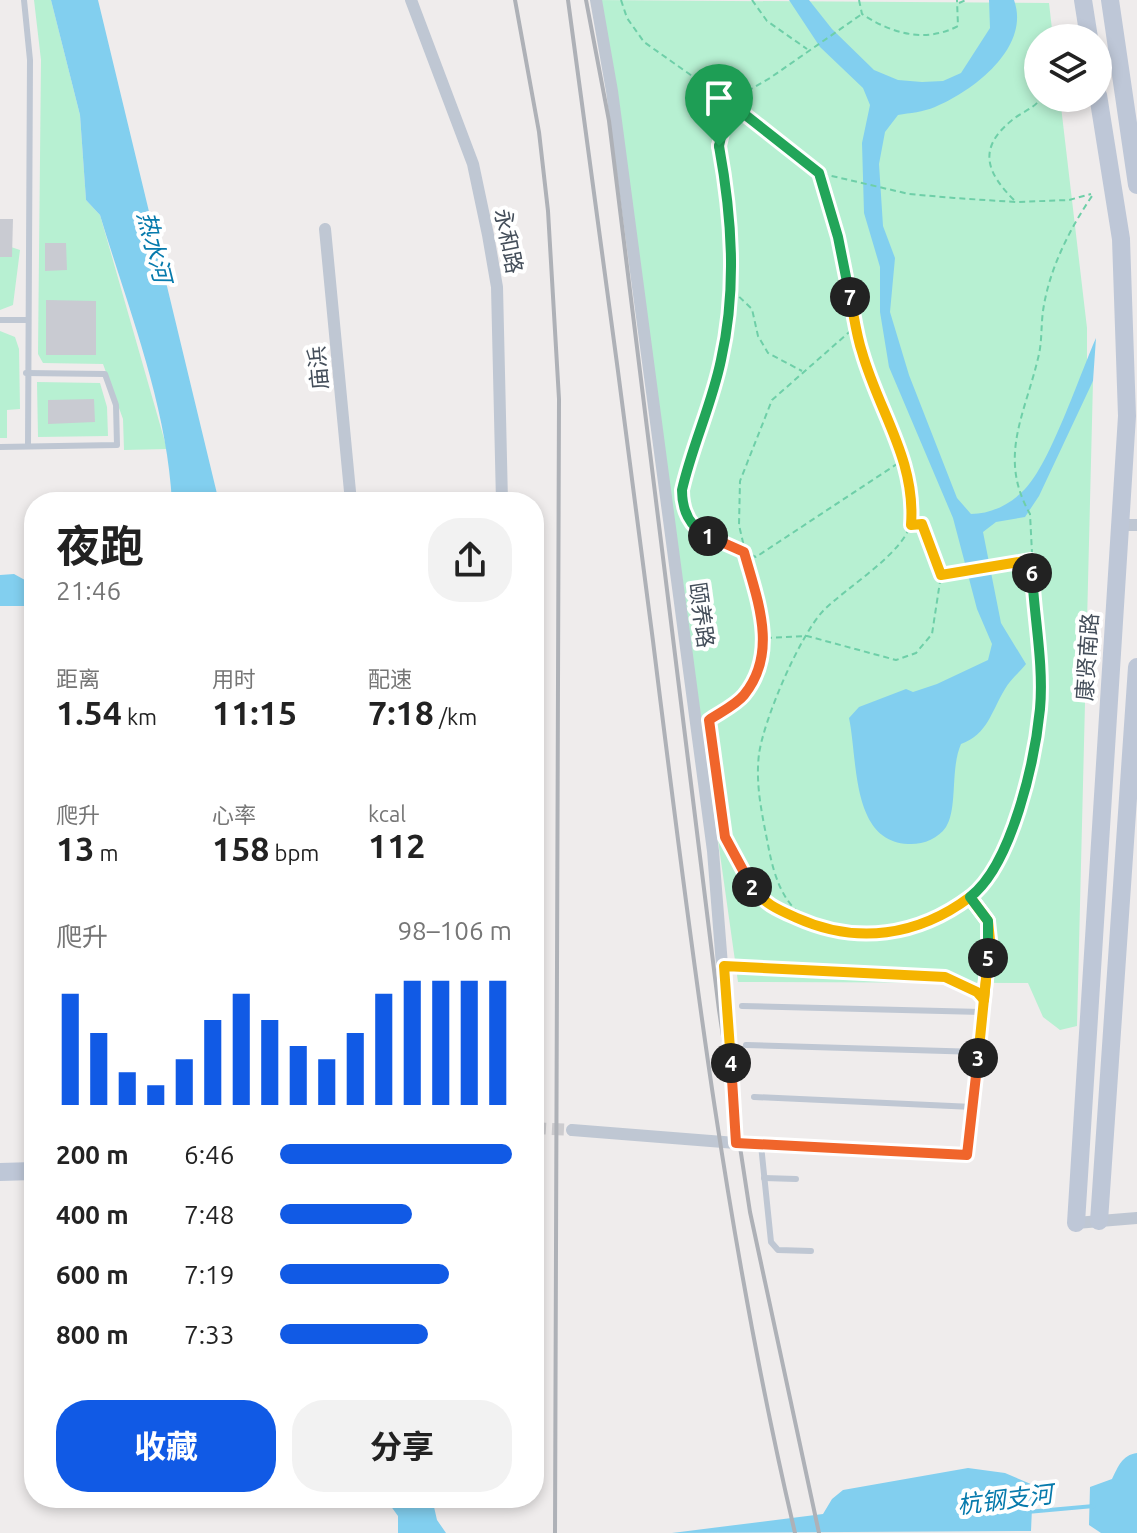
<!DOCTYPE html>
<html lang="zh">
<head>
<meta charset="utf-8">
<style>
	:root { --surface:#fff; --page:#f2f2f2; --text:#222; --muted:#767676; --accent:#115ae5 }
	body { margin:0; font-family:Ubuntu,"Noto Sans SC",sans-serif; background:var(--page); color:var(--text); height:100vh; display:flex; flex-direction:column; font-size:30px; white-space:nowrap }
	* { box-sizing:border-box; margin:0 }
	p { font-size:26px; color:var(--muted) }
	.icon { flex:none; width:44px; height:44px; fill:none; stroke:currentColor; stroke-width:2; stroke-linecap:round; stroke-linejoin:round }
	.map { position:relative; flex:1; overflow:hidden }
	.drawer { position:absolute; left:24px; top:492px; width:520px; height:1016px; display:flex; flex-direction:column; background:var(--surface); border-radius:32px; box-shadow:0 4px 12px #0003 }
	.drawer>* { flex:none }
	.tools { position:absolute; left:1024px; top:24px; display:grid; gap:16px }
	.tools a { display:grid; place-items:center; width:88px; height:88px; border-radius:50%; background:var(--surface); box-shadow:0 4px 12px #0003; font-size:40px }
	.pin { position:absolute; display:grid; place-items:center; width:68px; height:68px; color:#fff; margin:-82px -34px; border-radius:50% 50% 50% 0; rotate:-45deg; box-shadow:0 0 8px #0007 }
	.pin .icon { rotate:45deg }
	.km { position:absolute; width:40px; height:40px; margin:-20px; border-radius:50%; background:#222; color:#fff; font-size:22px; line-height:40px; text-align:center }
	.round { display:grid; place-items:center; flex:none; width:84px; height:84px; border-radius:32px; background:var(--page) }
	.summary { display:flex; align-items:center; justify-content:space-between; height:136px; padding:0 32px }
	h1 { font-size:44px; font-weight:700; line-height:60px }
	.metrics { display:grid; grid-template-columns:repeat(3,1fr); gap:12px; height:136px; padding:8px 32px }
	.metrics div { display:grid; align-content:center }
	.metrics b { font-size:34px; font-weight:700 }
	.metrics small { font-size:22px; font-weight:400 }
	.metrics p { font-size:22px }
	.chart { height:224px; padding:16px 32px }
	.chart p { display:flex; justify-content:space-between }
	.chart svg { width:100%; height:144px; margin-top:8px; stroke:var(--accent); stroke-width:6 }
	.action { display:flex; gap:16px; margin-top:auto; padding:16px 32px }
	.action a { flex:1; height:92px; border-radius:32px; background:var(--accent); color:#fff; font-size:32px; font-weight:700; line-height:92px; text-align:center }
	.action a+a { background:var(--page); color:var(--text) }
	ul { padding:0 32px; list-style:none; font-size:26px }
	li { display:grid; grid-template-columns:128px 96px 1fr; align-items:center; height:60px }
	li i { height:20px; border-radius:10px; background:var(--accent) }
	.map>svg:first-child { display:block }
</style>
</head>
<body>
<div class="map">
<svg width="1137" height="1533" viewBox="0 0 1137 1533">
	<rect width="100%" height="100%" fill="#efecec"/>
	<g fill="#b7f0d2">
		<path d="M34 0H51L80 115 86 200 100 215 167 449 124 450 123 419 103 364 43 363 38 354 41 60Z"/>
		<path d="M593 0 1049 3 1053 38H1038V98H1060L1087 328V391L1093 381 1077 1026 1060 1030 1043 1017 1028 983 738 982 649 350Z"/>
		<path d="M0 231 5 245 20 250 13 305 0 310Z"/>
		<path d="M0 331 15 337 19 349 20 409 7 410V438H0Z"/>
		<path d="M37 382 100 383 107 407 108 436 38 437Z"/>
	</g>
	<g fill="#82cfef">
		<path d="M51 0H98L219 502H172C167 405 128 308 100 215L86 200 80 115Z"/>
		<path d="M789 0H809L832 29 874 70 898 80 922 82 943 81 961 73 990 28 989 0H1014C1031 47 974 91 935 107 923 112 910 113 898 115L885 132 879 164 883 226 895 258 890 312 909 375 957 498 971 514C991 514 1011 504 1025 489 1050 464 1080 374 1096 338L1093 381 1039 496 1025 517 996 522 983 532 1001 623 1026 664C1020 672 1010 680 1005 689 991 712 988 734 961 744 950 769 958 808 946 827 938 839 922 845 908 844 851 841 858 761 849 718L859 707 906 689 913 692 937 684 988 660 992 644 977 609 953 518 889 367 880 312V267L864 213 862 143 870 105 863 88 820 47Z"/>
		<path d="M14 574 34 585V606H0V575Z"/>
		<path d="M1137 1453V1533H1101L1089 1525 1090 1487 1112 1479C1118 1467 1122 1455 1137 1453Z"/>
		<path d="M968 1468 1005 1473 1033 1485 1031 1531 672 1533 823 1514 832 1499 843 1490Z"/>
		<path d="M385 1498H432L437 1520 446 1533H398V1516Z"/>
	</g>
	<g fill="none" stroke-linecap="round" stroke-linejoin="round">
		<path stroke="#82cfef" stroke-width="4" d="M1027 1512 1094 1506"/>
	</g>
	<g fill="#c9cbd2">
		<path d="M0 219H13L12 257H0Z"/>
		<path d="M45 243H66L67 270 45 271Z"/>
		<path d="M46 300 96 301V355H46Z"/>
		<path d="M94 399 95 422 48 424V400Z"/>
	</g>
	<g fill="none" stroke-linecap="round" stroke-linejoin="round">
		<path stroke="#cdcccf" stroke-width="12" stroke-dasharray="12 6" stroke-linecap="butt" d="M534 1128 572 1130"/>
		<g stroke="#6ecfa8" stroke-width="2" stroke-dasharray="6 4" stroke-linecap="butt">
			<path d="M621 0 627 18 644 42 729 102 819 173 909 194 954 198 1016 202 1069 200 1091 194"/>
			<path d="M752 0 767 21 807 49"/>
			<path d="M859 0 862 14C892 34 926 43 958 26L957 0"/>
			<path d="M959 3 966 0"/>
			<path d="M730 101 770 78 862 14"/>
			<path d="M729 102 719 146 731 210 728 320 721 361 688 465 682 509 700 532 756 557 903 460"/>
			<path d="M819 173C825 194 832 216 838 237 848 276 850 318 863 355 881 407 922 465 911 522 905 553 845 588 823 611 799 637 764 719 759 754 755 787 763 818 769 850 780 905 800 926 855 934 891 940 934 924 963 903"/>
			<path d="M1014 200C987 173 977 149 1011 121 1021 112 1034 109 1041 98"/>
			<path d="M732 290 752 309 758 336 768 353 802 371"/>
			<path d="M912 525 922 524 940 572"/>
			<path d="M766 638 807 636 896 660 916 653 932 634 941 575 1030 560"/>
			<path d="M710 719 744 696 758 668 765 638 739 525 740 481 772 400 855 327"/>
			<path d="M725 835 754 890 766 903 808 923"/>
			<path d="M977 892 1015 827 1040 708 1030 514C997 456 1026 413 1039 354 1042 340 1041 326 1043 311 1049 269 1070 228 1094 193"/>
		</g>
		<g stroke="#bfc7d3" stroke-width="6">
			<path d="M24 0 30 60 28 446"/>
			<path d="M0 320H26"/>
			<path d="M0 447 117 445 116 405 105 374 26 373"/>
			<path d="M724 966C796 974 870 967 941 976 956 978 975 990 984 1000"/>
			<path d="M742 1006 982 1012"/>
			<path d="M746 1045 979 1052"/>
			<path d="M754 1097 973 1107"/>
			<path d="M761 1145 771 1242 778 1250 811 1251"/>
			<path d="M967 1154 990 940 988 921 970 897"/>
			<path d="M764 1178 796 1179"/>
		</g>
		<g stroke="#bfc7d3" stroke-width="12">
			<path d="M411 0 473 164 488 235 497 287 502 502"/>
			<path d="M596 0 612 91 713 851 736 1143"/>
			<path d="M325 229 351 502"/>
			<path d="M1119 525H1137"/>
			<path d="M572 1130 761 1145 967 1155"/>
			<path d="M1076 1223 1137 1218"/>
		</g>
		<g stroke="#bec7d7" stroke-width="18">
			<path d="M1083 0 1089 38"/>
			<path d="M1110 0 1137 185"/>
			<path d="M0 1172 34 1171"/>
			<path d="M1099 1221 1137 667"/>
			<path d="M1076 1223 1127 416 1121 239 1098 95"/>
		</g>
		<g stroke="#aeb1b7" stroke-width="4">
			<path d="M515 0 539 132 548 211 559 399 555 1533"/>
			<path d="M568 0C597 214 626 427 653 641 690 939 726 1240 795 1533"/>
			<path d="M586 0 609 121 719 1010 750 1212 819 1533"/>
		</g>
	</g>
	<g fill="none" stroke-linecap="round" stroke-linejoin="round">
		<g stroke="#fff" stroke-width="16">
			<path id="split-1" d="M708 536C689 527 682 509 682 490 692 446 712 404 721 360 737 289 732 217 719 146"/>
		</g>
		<g stroke="#fff" stroke-width="16">
			<path id="split-2" d="M708 536 744 552C757 599 779 652 744 695 736 705 719 713 709 720L725 837 752 887"/>
		</g>
		<g stroke="#fff" stroke-width="16">
			<path id="split-3" d="M752 887C764 904 779 910 797 918 857 945 918 936 970 897L988 921 990 940 978 1058"/>
		</g>
		<g stroke="#fff" stroke-width="16">
			<path id="split-4" d="M731 1063 736 1143 967 1155 978 1058"/>
		</g>
		<g stroke="#fff" stroke-width="16">
			<path id="split-5" d="M731 1063 724 966 945 977 977 992 984 1000 988 958"/>
		</g>
		<g stroke="#fff" stroke-width="16">
			<path id="split-6" d="M988 958V921L970 897C1012 865 1035 760 1040 709 1044 665 1034 616 1032 573"/>
		</g>
		<g stroke="#fff" stroke-width="16">
			<path id="split-7" d="M850 297C854 315 856 334 862 352 879 412 916 460 911 525L922 524 941 575 1031 560 1032 573"/>
		</g>
		<g stroke="#fff" stroke-width="16">
			<path id="split-8" d="M719 146 729 102 819 173 838 237 850 297"/>
		</g>
		<use href="#split-1" stroke="#22a559" stroke-width="10"/>
		<use href="#split-2" stroke="#f0652b" stroke-width="10"/>
		<use href="#split-3" stroke="#f5b400" stroke-width="10"/>
		<use href="#split-4" stroke="#f0652b" stroke-width="10"/>
		<use href="#split-5" stroke="#f5b400" stroke-width="10"/>
		<use href="#split-6" stroke="#22a559" stroke-width="10"/>
		<use href="#split-7" stroke="#f5b400" stroke-width="10"/>
		<use href="#split-8" stroke="#22a559" stroke-width="10"/>
	</g>
	<g text-anchor="middle" stroke-width="8" stroke-linejoin="round" paint-order="stroke">
		<g font-size="22" fill="#444e5a" stroke="#fff">
			<text transform="translate(509 241) rotate(79)" y="8">永和路</text>
			<text transform="translate(318 368) rotate(-95)" y="8">庙浜</text>
			<text transform="translate(702 615) rotate(82)" y="8">颐养路</text>
			<text transform="translate(1087 657) rotate(-86)" y="8">康贤南路</text>
		</g>
		<g font-size="24" font-style="italic" fill="#067aac" stroke="#fff">
			<text transform="translate(154 247) rotate(76)" y="8">热水河</text>
			<text transform="translate(1005 1500) rotate(-7)" y="8">杭钢支河</text>
		</g>
	</g>
</svg>
<div class="tools">
<a><svg class="icon" aria-label="layers" viewBox="0 0 24 24"><path d="M12 4l9 5-9 5-9-5zM3 14l9 5 9-5"/></svg></a>
</div>
<div class="pin" style="left:719px;top:146px;background:#1e9e55"><svg class="icon" aria-label="arrive" viewBox="0 0 24 24"><path d="M6 21V4h12l-3 4 3 4H6"/></svg></div>
<b class="km" style="left:708px;top:536px">1</b>
<b class="km" style="left:752px;top:887px">2</b>
<b class="km" style="left:978px;top:1058px">3</b>
<b class="km" style="left:731px;top:1063px">4</b>
<b class="km" style="left:988px;top:958px">5</b>
<b class="km" style="left:1032px;top:573px">6</b>
<b class="km" style="left:850px;top:297px">7</b>
<section class="drawer">
<div class="summary"><div><h1>夜跑</h1><p>21:46</p></div><a class="round"><svg class="icon" aria-label="share" viewBox="0 0 24 24"><path d="M12 15V3M7 8l5-5 5 5M5 13v7h14v-7"/></svg></a></div>
<div class="metrics">
<div><p>距离</p><b>1.54<small> km</small></b></div>
<div><p>用时</p><b>11:15</b></div>
<div><p>配速</p><b>7:18<small> /km</small></b></div>
</div>
<div class="metrics">
<div><p>爬升</p><b>13<small> m</small></b></div>
<div><p>心率</p><b>158<small> bpm</small></b></div>
<div><p>kcal</p><b>112</b></div>
</div>
<div class="chart"><p><span>爬升</span>98–106 m</p>
<svg viewBox="0 0 160 44" preserveAspectRatio="none"><path d="M5 44V10M15 44V22M25 44V34M35 44V38M45 44V30M55 44V18M65 44V10M75 44V18M85 44V26M95 44V30M105 44V22M115 44V10M125 44V6M135 44V6M145 44V6M155 44V6"/></svg>
</div>
<ul>
<li><b>200 m</b>6:46<i style="width:100%"></i></li>
<li><b>400 m</b>7:48<i style="width:57%"></i></li>
<li><b>600 m</b>7:19<i style="width:73%"></i></li>
<li><b>800 m</b>7:33<i style="width:64%"></i></li>
</ul>
<div class="action"><a>收藏</a><a>分享</a></div>
</section>
</div>
</body>
</html>
